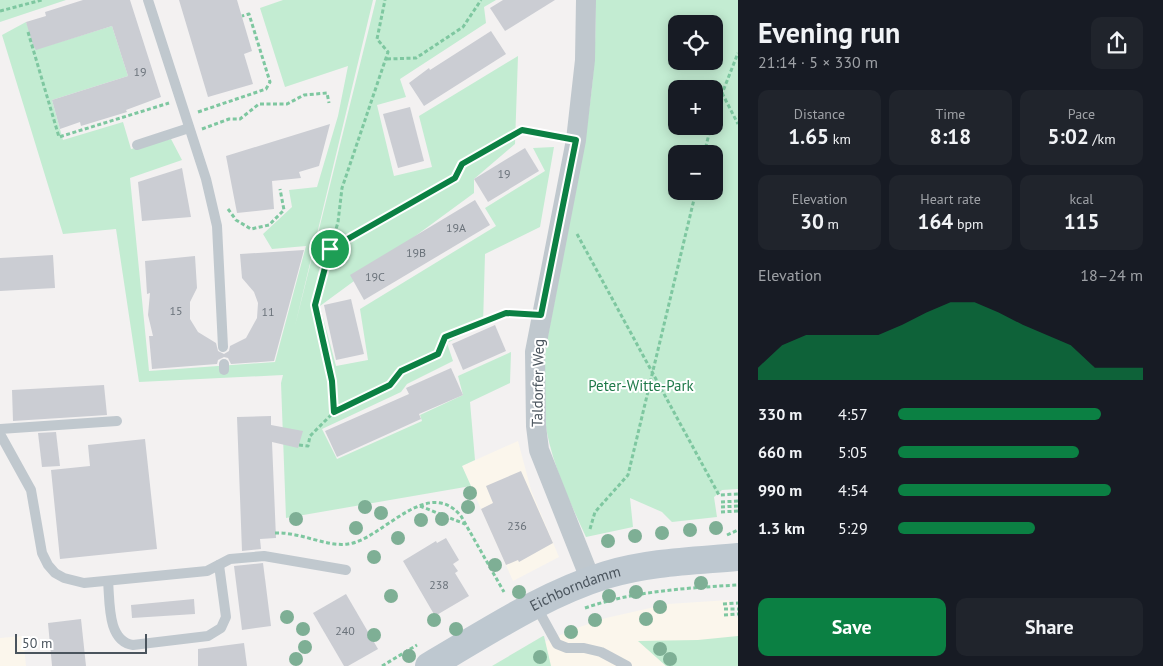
<!DOCTYPE html>
<html lang="en">
<head>
<meta charset="utf-8">
<style>
	:root { --surface:#171b24; --page:#20242c; --text:#f1f3f6; --muted:#9ea1a6; --accent:#0b8043 }
	body { margin:0; font-family:"PT Sans",sans-serif; background:var(--page); color:var(--text); height:100vh; display:flex; flex-direction:column; font-size:19px; white-space:nowrap }
	* { box-sizing:border-box; margin:0 }
	p { font-size:16px; color:var(--muted) }
	.icon { flex:none; width:28px; height:28px; fill:none; stroke:currentColor; stroke-width:2; stroke-linecap:round; stroke-linejoin:round }
	.map { position:relative; flex:1; overflow:hidden }
	.details { display:flex; flex-direction:column; background:var(--surface); width:425px }
	.details>* { flex:none }
	.buttons { position:absolute; left:668px; top:15px; display:grid; gap:10px }
	.buttons a { display:grid; place-items:center; width:55px; height:55px; border-radius:10px; background:var(--surface); box-shadow:0 2px 12px #0003; font-size:25px }
	.scale { position:absolute; left:15px; bottom:12px; width:132px; box-sizing:border-box; padding-left:5px; border:2px solid #4a545d; border-top:0; font-size:14px; line-height:18px; white-space:nowrap; color:#4a545d; -webkit-text-stroke:4px #fff; paint-order:stroke }
	.pin { position:absolute; display:grid; place-items:center; width:42px; height:42px; color:#fff; margin:-21px; border:2px solid #fff; border-radius:50%; box-shadow:0 1px 5px #0007 }
	.round { display:grid; place-items:center; flex:none; width:52px; height:52px; border-radius:10px; background:var(--page) }
	.overview { display:flex; align-items:center; justify-content:space-between; height:85px; padding:0 20px }
	h1 { font-size:28px; font-weight:800; line-height:38px }
	.stats { display:grid; grid-template-columns:repeat(3,1fr); gap:8px; height:85px; padding:5px 20px }
	.stats div { display:grid; align-content:center; border-radius:10px; background:var(--page); text-align:center }
	.stats b { font-size:21px; font-weight:800 }
	.stats small { font-size:14px; font-weight:400 }
	.stats p { font-size:14px }
	.chart { height:140px; padding:10px 20px }
	.chart p { display:flex; justify-content:space-between }
	.chart svg { width:100%; height:90px; margin-top:5px; fill:var(--accent); opacity:.7 }
	.button { display:flex; gap:10px; margin-top:auto; padding:10px 20px }
	.button a { flex:1; height:58px; border-radius:10px; background:var(--accent); color:#fff; font-size:20px; font-weight:800; line-height:58px; text-align:center }
	.button a+a { background:var(--page); color:var(--text) }
	ul { padding:0 20px; list-style:none; font-size:16px }
	li { display:grid; grid-template-columns:80px 60px 1fr; align-items:center; height:38px }
	li i { height:12px; border-radius:6px; background:var(--accent) }
	main { display:flex; flex:1; min-height:0 }
	.map>svg:first-child { display:block }
</style>
</head>
<body>
<main>
<div class="map">
<svg width="738" height="666" viewBox="0 0 738 666">
	<rect width="100%" height="100%" fill="#f3f1f1"/>
	<g fill="#fbf6ec">
		<path d="M518 441 531 490 559 557 513 581 462 466Z"/>
		<path d="M729 600 731 615 738 618V666H493L518 653 577 628 606 618 668 604Z"/>
		<path d="M23 636 26 666H0V638Z"/>
	</g>
	<g fill="#c3ecd2" fill-rule="evenodd">
		<path d="M0 0H66L0 22Z"/>
		<path d="M283 0H373L295 326 376 0H496L484 7 486 23 400 79 406 97 377 105 394 176 432 167 419 116 518 56 515 144 474 179V193L320 306 336 366 368 360 360 309 496 226 485 208 545 171 533 148 554 147 540 227 485 254 483 325 447 343 453 361 407 384 401 392 322 429 337 459 422 421 420 415 463 395 458 376 511 352 510 383 470 402 475 460 462 466 471 486 286 518 281 383 283 375 139 382 116 229 63 234 2 35 26 22 37 49 112 26 128 76 52 100 63 140 123 122 131 149 171 139 182 160 130 178 149 371 275 362 306 246 272 249 263 234 292 207 289 190 317 187 338 116 348 66 285 87 260 8Z"/>
		<path d="M595 0H738V489L722 490 714 497 717 517 672 522 662 512 630 498 633 527 586 537C566 494 545 449 543 401 541 359 552 317 559 277 576 186 599 93 595 0ZM676 24H714V61H676ZM676 89H714V126H676ZM676 154H714V191H676Z"/>
		<path d="M544 636 551 666H492L543 636Z"/>
		<path d="M738 636V666H666L638 641 698 640Z"/>
	</g>
	<g fill="#cbcdd3">
		<path d="M83 0H130L161 97 126 110 127 112 81 126 80 122 60 129 52 100 128 76 112 26 36 50 33 45 26 22 46 16 45 12Z"/>
		<path d="M179 0H237L252 51 244 54 253 84 208 97Z"/>
		<path d="M503 0H555L505 31 490 8Z"/>
		<path d="M491 31 506 54 424 106 409 83 429 68 430 70Z"/>
		<path d="M410 107 424 161 398 168 383 114Z"/>
		<path d="M330 124 319 166 299 172 301 178 272 181 274 209 237 213 226 156Z"/>
		<path d="M525 148 539 171 488 202 474 179Z"/>
		<path d="M182 168 191 217 142 221 138 182Z"/>
		<path d="M475 200 490 225 364 300 350 275Z"/>
		<path d="M304 250 274 361 231 364 228 358 224 357 218 360 217 364 152 369 149 336H153L148 315 150 293 147 294 145 261 195 256 197 288 190 302V319L198 332 216 343 218 351 224 354 229 351 230 346 246 338 257 318 258 303 254 292 242 278 240 254Z"/>
		<path d="M53 255 55 288 0 291V258Z"/>
		<path d="M351 299 364 354 336 360 324 305Z"/>
		<path d="M495 325 506 351 463 370 452 344Z"/>
		<path d="M451 368 463 395 419 414 421 419 337 457 325 431 409 394 406 388Z"/>
		<path d="M104 385 107 415 13 421 12 390Z"/>
		<path d="M271 416V425L303 431 298 448 272 442 276 538 260 539 261 549 242 551 237 417Z"/>
		<path d="M56 432 60 466 42 467 38 433Z"/>
		<path d="M145 439 157 549 60 559 51 470 90 466 88 445Z"/>
		<path d="M521 471 553 543 519 562 518 560 506 565 481 509 493 503 486 486Z"/>
		<path d="M446 538 459 560 453 564 458 571 455 573 469 596 435 616 403 561 436 541 437 543Z"/>
		<path d="M263 563 271 626 242 630 234 566Z"/>
		<path d="M346 594 378 649 348 666H344L313 613Z"/>
		<path d="M194 599 195 614 132 618 131 605Z"/>
		<path d="M81 619 86 666H52L48 623Z"/>
		<path d="M244 643 247 666H198V649Z"/>
	</g>
	<g fill="none" stroke-linecap="round" stroke-linejoin="round">
		<g stroke="#7ec7a0" stroke-width="3" stroke-dasharray="4 2.5" stroke-linecap="butt">
			<path d="M0 11 42 0"/>
			<path d="M28 32 59 137 169 103"/>
			<path d="M387 59 416 58 463 27 481 0"/>
			<path d="M722 93 738 124"/>
			<path d="M198 112 266 89 270 82 249 14 242 16"/>
			<path d="M714 114 738 53"/>
			<path d="M202 129 229 119H240L259 104H287L304 95 327 93 329 103"/>
			<path d="M704 154 711 126"/>
			<path d="M228 209 236 220 251 229 269 225 284 210 280 189"/>
			<path d="M577 234 719 495 738 494"/>
			<path d="M331 249 455 178 462 164 522 130 560 137"/>
			<path d="M334 412 332 381 315 305 338 222 342 188 388 52 377 39 385 0"/>
			<path d="M299 445 308 446 310 436 334 412 390 385 401 371 438 354 445 337 506 313 525 314"/>
			<path d="M721 502 738 501"/>
			<path d="M420 506 465 524"/>
			<path d="M721 507 738 506"/>
			<path d="M721 512 738 511"/>
			<path d="M590 529 595 512 628 475 696 191"/>
			<path d="M275 533C302 532 325 547 348 544 382 540 427 475 461 516L504 592"/>
			<path d="M727 535 738 530"/>
			<path d="M723 604 738 603"/>
			<path d="M585 608C634 591 686 588 738 585"/>
			<path d="M724 609H738"/>
			<path d="M724 615 738 614"/>
			<path d="M382 666 417 645"/>
		</g>
		<g stroke="#c0c8ce" stroke-width="10">
			<path d="M148 0 206 179 217 226 223 347"/>
			<path d="M137 145 189 128"/>
			<path d="M224 364V370"/>
			<path d="M0 429 117 421"/>
			<path d="M0 434 31 490 42 553 48 565 55 573 64 578 84 583 207 571 230 559 264 556 346 570"/>
			<path d="M108 581C110 602 107 641 133 645L208 636 221 628 226 617 219 565"/>
			<path d="M536 606 557 644 567 648H584L601 652 627 666"/>
		</g>
		<path stroke="#c0c8ce" stroke-width="20" d="M586 0 585 60 576 140 535 352 536 426 539 450 591 581"/>
		<path stroke="#bec8d0" stroke-width="28" id="s1" d="M429 666C486 633 542 595 606 575 649 562 693 561 738 557"/>
	</g>
	<g fill="#7eaf95">
		<circle cx="470" cy="493" r="7"/>
		<circle cx="365" cy="507" r="7"/>
		<circle cx="468" cy="507" r="7"/>
		<circle cx="381" cy="513" r="7"/>
		<circle cx="296" cy="519" r="7"/>
		<circle cx="442" cy="519" r="7"/>
		<circle cx="421" cy="520" r="7"/>
		<circle cx="356" cy="528" r="7"/>
		<circle cx="716" cy="528" r="7"/>
		<circle cx="690" cy="530" r="7"/>
		<circle cx="662" cy="533" r="7"/>
		<circle cx="635" cy="536" r="7"/>
		<circle cx="398" cy="538" r="7"/>
		<circle cx="608" cy="541" r="7"/>
		<circle cx="374" cy="557" r="7"/>
		<circle cx="495" cy="565" r="7"/>
		<circle cx="701" cy="583" r="7"/>
		<circle cx="519" cy="592" r="7"/>
		<circle cx="636" cy="592" r="7"/>
		<circle cx="391" cy="596" r="7"/>
		<circle cx="609" cy="596" r="7"/>
		<circle cx="660" cy="607" r="7"/>
		<circle cx="287" cy="617" r="7"/>
		<circle cx="646" cy="619" r="7"/>
		<circle cx="434" cy="620" r="7"/>
		<circle cx="595" cy="620" r="7"/>
		<circle cx="303" cy="629" r="7"/>
		<circle cx="456" cy="629" r="7"/>
		<circle cx="571" cy="632" r="7"/>
		<circle cx="374" cy="635" r="7"/>
		<circle cx="305" cy="647" r="7"/>
		<circle cx="660" cy="649" r="7"/>
		<circle cx="409" cy="656" r="7"/>
		<circle cx="540" cy="657" r="7"/>
		<circle cx="296" cy="659" r="7"/>
		<circle cx="670" cy="659" r="7"/>
	</g>
	<g fill="none" stroke-linecap="round" stroke-linejoin="round">
		<g stroke="#fff" stroke-width="10">
			<path id="route" d="M522 130 576 140 541 315 506 313 445 337 438 354 401 371 390 385 334 412 332 381 315 305 330 249 455 178 462 164Z"/>
		</g>
		<use href="#route" stroke="#0b8043" stroke-width="6"/>
	</g>
	<g text-anchor="middle" stroke-width="4" stroke-linejoin="round" paint-order="stroke">
		<g font-size="12" fill="#6a727a">
			<text x="140" y="76">19</text>
			<text x="504" y="178">19</text>
			<text x="456" y="232">19A</text>
			<text x="416" y="257">19B</text>
			<text x="375" y="281">19C</text>
			<text x="176" y="315">15</text>
			<text x="268" y="316">11</text>
			<text x="517" y="530">236</text>
			<text x="439" y="589">238</text>
			<text x="345" y="635">240</text>
		</g>
		<g font-size="15" fill="#4a545d" stroke="#fff">
			<text transform="translate(538 383) rotate(-89)" y="5">Taldorfer Weg</text>
			<text dy="5" stroke="none"><textPath href="#s1" startOffset="166">Eichborndamm</textPath></text>
		</g>
		<g font-size="15" fill="#1f7949" stroke="#fff">
			<text x="641" y="391">Peter-Witte-Park</text>
		</g>
	</g>
</svg>
<div class="buttons">
<a><svg class="icon" aria-label="locate" viewBox="0 0 24 24"><circle cx="12" cy="12" r="6"/><path d="M12 2v4M12 18v4M2 12h4M18 12h4"/></svg></a>
<a>+</a>
<a>−</a>
</div>
<div class="scale">50 m</div>
<div class="pin" style="left:330px;top:249px;background:#1e9e55"><svg class="icon" aria-label="arrive" viewBox="0 0 24 24"><path d="M6 21V4h12l-3 4 3 4H6"/></svg></div>
</div>
<section class="details">
<div class="overview"><div><h1>Evening run</h1><p>21:14 · 5 × 330 m</p></div><a class="round"><svg class="icon" aria-label="share" viewBox="0 0 24 24"><path d="M12 15V3M7 8l5-5 5 5M5 13v7h14v-7"/></svg></a></div>
<div class="stats">
<div><p>Distance</p><b>1.65<small> km</small></b></div>
<div><p>Time</p><b>8:18</b></div>
<div><p>Pace</p><b>5:02<small> /km</small></b></div>
</div>
<div class="stats">
<div><p>Elevation</p><b>30<small> m</small></b></div>
<div><p>Heart rate</p><b>164<small> bpm</small></b></div>
<div><p>kcal</p><b>115</b></div>
</div>
<div class="chart"><p><span>Elevation</span>18–24 m</p>
<svg viewBox="0 0 160 44" preserveAspectRatio="none"><path d="M0 44V38L10 27L20 22L30 22L40 22L50 22L60 17L70 11L80 6L90 6L100 11L110 17L120 22L130 27L140 38L150 38L160 38V44z"/></svg>
</div>
<ul>
<li><b>330 m</b>4:57<i style="width:83%"></i></li>
<li><b>660 m</b>5:05<i style="width:74%"></i></li>
<li><b>990 m</b>4:54<i style="width:87%"></i></li>
<li><b>1.3 km</b>5:29<i style="width:56%"></i></li>
</ul>
<div class="button"><a>Save</a><a>Share</a></div>
</section>
</main>
</body>
</html>
